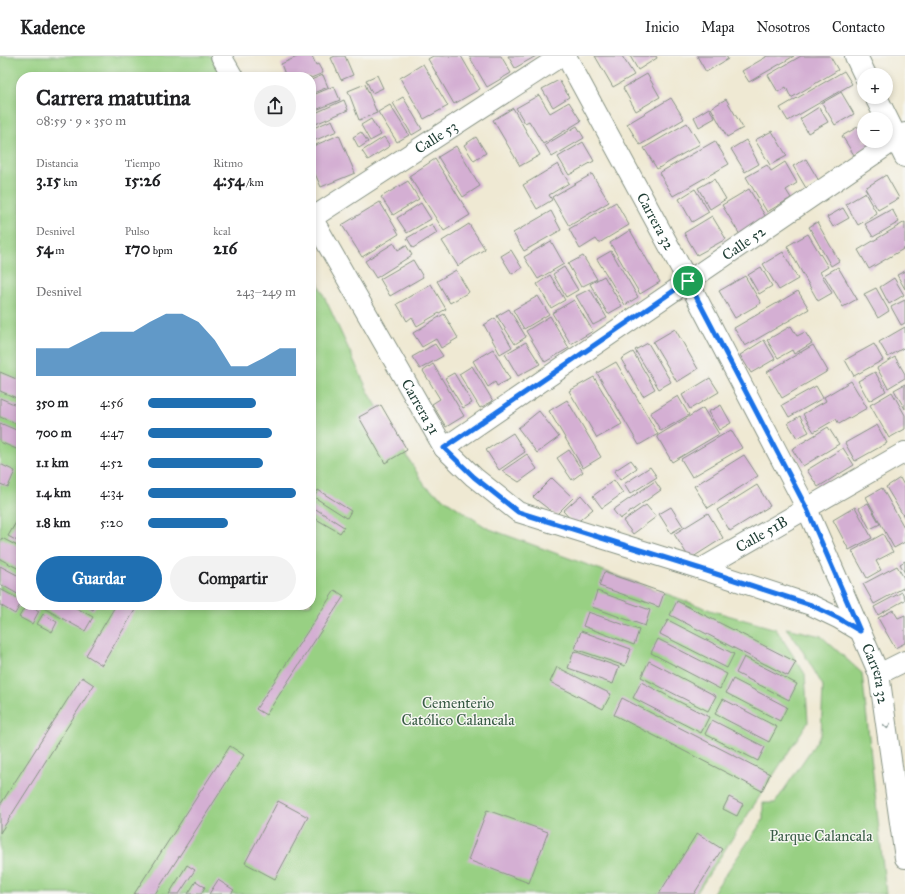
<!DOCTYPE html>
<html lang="es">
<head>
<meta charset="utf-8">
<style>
	:root { --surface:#fff; --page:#f2f2f2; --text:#202124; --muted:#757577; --line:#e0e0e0; --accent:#1f6fb2 }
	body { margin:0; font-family:"IM FELL Great Primer",serif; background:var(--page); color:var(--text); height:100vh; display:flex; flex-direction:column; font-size:15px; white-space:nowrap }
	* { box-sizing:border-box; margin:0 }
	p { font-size:13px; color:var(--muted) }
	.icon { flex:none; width:22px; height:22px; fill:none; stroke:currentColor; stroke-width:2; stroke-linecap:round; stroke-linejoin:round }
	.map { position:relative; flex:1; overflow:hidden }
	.details { position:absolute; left:16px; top:16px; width:300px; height:538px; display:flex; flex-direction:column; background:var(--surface); border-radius:16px; box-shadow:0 2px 6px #0003 }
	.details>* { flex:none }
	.controls { position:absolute; left:857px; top:12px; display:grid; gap:8px }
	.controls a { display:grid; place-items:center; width:36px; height:36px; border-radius:50%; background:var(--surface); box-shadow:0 2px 6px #0003; font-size:20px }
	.pin { position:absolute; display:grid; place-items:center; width:34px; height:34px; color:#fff; margin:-17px; border:2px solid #fff; border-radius:50%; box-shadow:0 1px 4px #0007 }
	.round { display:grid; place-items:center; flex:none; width:42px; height:42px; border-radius:21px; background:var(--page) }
	.overview { display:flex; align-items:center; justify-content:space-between; height:68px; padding:0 20px }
	h1 { font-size:22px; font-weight:700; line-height:30px }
	.figures { display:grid; grid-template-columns:repeat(3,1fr); gap:6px; height:68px; padding:4px 20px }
	.figures div { display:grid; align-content:center }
	.figures b { font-size:17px; font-weight:700 }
	.figures small { font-size:11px; font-weight:400 }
	.figures p { font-size:11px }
	.chart { height:112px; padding:8px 20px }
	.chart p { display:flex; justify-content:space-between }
	.chart svg { width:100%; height:72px; margin-top:4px; fill:var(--accent); opacity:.7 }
	.cta { display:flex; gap:8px; margin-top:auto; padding:8px 20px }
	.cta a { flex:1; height:46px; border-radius:24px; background:var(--accent); color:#fff; font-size:16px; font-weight:700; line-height:46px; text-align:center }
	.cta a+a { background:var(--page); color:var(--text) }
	ul { padding:0 20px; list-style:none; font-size:13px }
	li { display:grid; grid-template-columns:64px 48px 1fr; align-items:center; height:30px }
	li i { height:10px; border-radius:5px; background:var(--accent) }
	header { display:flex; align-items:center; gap:24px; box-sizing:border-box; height:56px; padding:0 20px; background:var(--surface); border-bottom:1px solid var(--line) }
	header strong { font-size:19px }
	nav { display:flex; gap:22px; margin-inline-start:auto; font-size:14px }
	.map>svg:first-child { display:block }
</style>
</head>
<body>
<header>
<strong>Kadence</strong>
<nav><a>Inicio</a><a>Mapa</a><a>Nosotros</a><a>Contacto</a></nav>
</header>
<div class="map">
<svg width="905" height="838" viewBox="0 0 905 838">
	<rect width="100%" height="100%" fill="#f6f6f2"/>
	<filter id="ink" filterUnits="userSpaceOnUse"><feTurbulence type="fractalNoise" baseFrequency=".025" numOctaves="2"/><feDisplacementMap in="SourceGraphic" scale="8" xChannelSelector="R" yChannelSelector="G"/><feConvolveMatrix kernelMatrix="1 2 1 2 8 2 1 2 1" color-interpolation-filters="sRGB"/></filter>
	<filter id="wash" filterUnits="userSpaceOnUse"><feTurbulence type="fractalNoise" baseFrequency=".012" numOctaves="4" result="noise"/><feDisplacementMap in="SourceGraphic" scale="16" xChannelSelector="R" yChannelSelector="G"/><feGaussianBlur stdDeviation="0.9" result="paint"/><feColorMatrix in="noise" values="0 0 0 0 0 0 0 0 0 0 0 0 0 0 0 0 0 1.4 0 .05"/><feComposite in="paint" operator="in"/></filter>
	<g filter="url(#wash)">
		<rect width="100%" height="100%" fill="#efe9d3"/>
		<g fill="#98d083" stroke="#5c865c">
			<path d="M0 0H214L223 21H21V549H311V212L369 337 425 430 487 472 713 555 776 573 805 618 808 666 696 838H0Z"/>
			<path d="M786 572 821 580 862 617 886 838H712L763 764V747H775L821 679 823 630 799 589Z"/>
		</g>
		<g id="blocks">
			<g fill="#d4afd3">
				<path d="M299 0H312L316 9 318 8 323 17 311 22V21H286L281 8Z"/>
				<path d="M335 0H345L353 19 341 24 331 2Z"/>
				<path d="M433 0H461L480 33 454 48 428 3Z"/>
				<path d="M469 0H501L511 17 487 31Z"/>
				<path d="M508 0H536L515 12Z"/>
				<path d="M595 0H622L634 19 613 31Z"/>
				<path d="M630 0H656L657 2 638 14Z"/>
				<path d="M697 0H726L728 3 706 16Z"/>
				<path d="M766 0H794L749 26 742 15 766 1Z"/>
				<path d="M801 0H830L838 14 791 42 786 31 778 36 768 19Z"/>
				<path d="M423 8 448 50 424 63 400 22Z"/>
				<path d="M844 15 852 28 788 65 780 52Z"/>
				<path d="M647 18 660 41 636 55 623 32Z"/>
				<path d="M323 19 328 31 311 38V24Z"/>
				<path d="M377 19 383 32 372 37 366 24Z"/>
				<path d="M559 24 569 41 553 51 542 33Z"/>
				<path d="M365 28 377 57 359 64 348 35Z"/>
				<path d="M334 30 340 44 311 56V40Z"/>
				<path d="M841 36 854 58 835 69 822 47Z"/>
				<path d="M539 39 550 57 569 46 581 65 543 88 529 65 525 67 516 52Z"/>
				<path d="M403 41 422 73 412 79 393 47Z"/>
				<path d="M671 42 684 63 640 89 627 68Z"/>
				<path d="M726 43 743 72 727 81 711 52Z"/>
				<path d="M344 44 348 54 311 70V59Z"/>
				<path d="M390 49 409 79 397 86 378 56Z"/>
				<path d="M819 51 828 66 808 77 800 63Z"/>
				<path d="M513 52 540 99 520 110 493 64Z"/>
				<path d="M709 52 715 62 699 71 694 61Z"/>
				<path d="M371 63 381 79 370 85 361 69Z"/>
				<path d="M332 64 337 75 311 86V73Z"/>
				<path d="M687 67 700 88 657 113 644 92Z"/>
				<path d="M861 69 864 74V85H871L872 88 854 99 842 80Z"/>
				<path d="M577 70 584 82 552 101 545 89Z"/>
				<path d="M772 75 787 100 770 109 755 84Z"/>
				<path d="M361 76 368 86 359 92 353 81Z"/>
				<path d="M339 79 355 117 321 131 311 109V91Z"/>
				<path d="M384 81 390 90 368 104 362 95Z"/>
				<path d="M476 81 486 97 474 105 464 89Z"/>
				<path d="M746 84 759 108 745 116 731 93Z"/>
				<path d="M715 85 729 108 673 140 659 117Z"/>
				<path d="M583 86 594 105 569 119 558 101Z"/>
				<path d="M456 90 480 130 463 141 438 101Z"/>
				<path d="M435 103 470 159 444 175 409 120Z"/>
				<path d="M806 103 819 125 806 132 793 110Z"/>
				<path d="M785 106 797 127 786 134 791 142 767 156 746 121 767 109 771 115Z"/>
				<path d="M558 108 569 127 549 139 552 144 537 153 523 129Z"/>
				<path d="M592 118 609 146 569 170 552 141Z"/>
				<path d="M886 119 899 142 878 154 865 132Z"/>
				<path d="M714 123 726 143 710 153 698 132Z"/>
				<path d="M408 125 419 143 393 159 381 141Z"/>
				<path d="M695 133 709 156 692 166 679 143Z"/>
				<path d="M749 133 767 163 740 179 722 149Z"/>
				<path d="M865 137 877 158 858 169 846 148Z"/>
				<path d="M380 146 399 178 362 201 342 169Z"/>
				<path d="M616 146 629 169 599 187 596 183 580 193 569 173Z"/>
				<path d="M421 147 431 163 407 177 397 162Z"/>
				<path d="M843 152 849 162 833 171 827 161Z"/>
				<path d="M892 153 899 166 873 181 865 168Z"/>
				<path d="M551 155 561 174 524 195 513 177Z"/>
				<path d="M712 160 726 183 697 199 684 177Z"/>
				<path d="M817 166 839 205 831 210 809 171Z"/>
				<path d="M905 166V192L869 213 858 194Z"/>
				<path d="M432 168 437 177 413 192 407 182Z"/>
				<path d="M469 168 485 193 458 210 442 185Z"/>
				<path d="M630 174 660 226 640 238 610 187Z"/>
				<path d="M808 178 828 211 820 216 832 237 818 245 787 190Z"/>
				<path d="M551 185 564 208 538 223 524 201Z"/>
				<path d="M394 187 398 194 406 189 412 199 376 222 365 205Z"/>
				<path d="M511 194 522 212 512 218 501 200Z"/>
				<path d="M611 195 638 241 625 249 597 203Z"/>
				<path d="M783 196 798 223 779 234 763 208Z"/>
				<path d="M583 200 597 223 581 231 568 208Z"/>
				<path d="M413 204 423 221 390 240 380 223Z"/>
				<path d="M564 211 578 234 566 241 553 218Z"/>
				<path d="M761 211 772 230 759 238 748 219Z"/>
				<path d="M838 211 857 243 843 251 824 219Z"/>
				<path d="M456 214 469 236 450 247 437 225Z"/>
				<path d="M905 215V233L897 219Z"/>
				<path d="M550 219 565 244 551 252 537 228Z"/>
				<path d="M604 220 622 250 608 258 590 228Z"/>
				<path d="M745 220 761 247 735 262 719 235Z"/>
				<path d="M894 222 904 239 889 248 880 231Z"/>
				<path d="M431 228 446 253 417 270 412 261 407 265 397 248Z"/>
				<path d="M876 232 889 255 878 262 864 238Z"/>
				<path d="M590 233 607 262 593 269 576 240Z"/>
				<path d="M798 235 809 253 745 290 734 272Z"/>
				<path d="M538 240 549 258 524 273 513 254Z"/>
				<path d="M574 244 593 275 571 288 552 257Z"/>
				<path d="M905 244V267L901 269 891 251Z"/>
				<path d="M509 253 526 281 515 288 497 260Z"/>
				<path d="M444 258 458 282 441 292 436 283 422 291 413 277Z"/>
				<path d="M550 260 569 292 545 306 526 275Z"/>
				<path d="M495 262 512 291 500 298 484 269Z"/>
				<path d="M791 270 797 280 805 276 812 287 794 298 792 294 778 302 767 284Z"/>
				<path d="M905 271V291L888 301 879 286Z"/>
				<path d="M675 273 698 313 677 326 653 286Z"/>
				<path d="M764 284 775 303 751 317 740 299Z"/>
				<path d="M526 286 540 308 518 320 505 298Z"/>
				<path d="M648 287 671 326 659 333 635 294Z"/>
				<path d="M435 288 443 300 420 313 412 301Z"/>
				<path d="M874 288 883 304 854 320 845 304Z"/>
				<path d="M813 289 828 315 782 342 767 316Z"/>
				<path d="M493 293 510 323 497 330 495 326 488 331 473 305Z"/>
				<path d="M633 296 655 333 643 340 621 303Z"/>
				<path d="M895 301 905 318V322L888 332 877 312Z"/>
				<path d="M616 306 658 378 639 389 597 317Z"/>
				<path d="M433 308 464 360 446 371 432 348 440 343 423 315Z"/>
				<path d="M472 310 493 345 480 352 459 318Z"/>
				<path d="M0 316 21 325V344L0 335Z"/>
				<path d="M875 316 886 335 869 345 858 325Z"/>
				<path d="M454 317 472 347 463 352 445 322Z"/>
				<path d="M594 321 622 368 597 382 569 335Z"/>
				<path d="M710 322 719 336 690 353 682 339Z"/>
				<path d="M851 325 867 352 839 368 836 363 814 376 803 358 826 345 824 341Z"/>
				<path d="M905 328V353L894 334Z"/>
				<path d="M816 330 823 342 789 361 782 349Z"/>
				<path d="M892 336 905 359V373L889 382 870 349Z"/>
				<path d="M678 340 689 359 661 375 650 357Z"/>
				<path d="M0 342 21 351V370L0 361Z"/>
				<path d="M567 344 601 401 583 412 549 355Z"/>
				<path d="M381 349 407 394 385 407 359 361Z"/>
				<path d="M721 349 731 367 719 374 708 356Z"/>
				<path d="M703 352 719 378 672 406 657 380Z"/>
				<path d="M539 355 559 381 537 397 518 372Z"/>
				<path d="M800 360 809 376 797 382 788 367Z"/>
				<path d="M0 367 21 376V395L0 386Z"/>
				<path d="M877 369 887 387 855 405 845 387Z"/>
				<path d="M828 371 839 388 803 410 792 393Z"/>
				<path d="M731 374 742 392 692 421 681 403Z"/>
				<path d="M513 377 525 396 499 414 486 394Z"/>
				<path d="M843 392 854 409 818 431 807 414Z"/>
				<path d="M569 394 583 416 572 424 557 402Z"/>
				<path d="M527 398 537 413 519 426 502 415Z"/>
				<path d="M744 399 758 420 708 452 694 430Z"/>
				<path d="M631 404 637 412 620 424 614 415Z"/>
				<path d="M0 408 15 415 8 431 0 428Z"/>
				<path d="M650 411 657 421 630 438 624 428Z"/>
				<path d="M552 422 573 442 556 459 533 441Z"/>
				<path d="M900 422 905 431V460L904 461 886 431Z"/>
				<path d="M614 424 623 437 602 452 593 440Z"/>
				<path d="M655 425 661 434 620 463 613 454Z"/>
				<path d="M757 429 770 450 730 475 717 454Z"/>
				<path d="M882 432 905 473V486L894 492 866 441Z"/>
				<path d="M318 434 351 455 347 462 314 441Z"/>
				<path d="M581 439 593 453 575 468 563 455Z"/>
				<path d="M868 447 880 468 870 473 859 452Z"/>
				<path d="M646 449 656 461 633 478 623 465Z"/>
				<path d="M311 450 344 471 340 477 311 460Z"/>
				<path d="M671 451 683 470 671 477 659 458Z"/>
				<path d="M855 451 872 482 849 494 833 464Z"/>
				<path d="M708 457 723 482 690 503 674 478Z"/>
				<path d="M18 463 21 464V487L8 480Z"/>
				<path d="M883 478 893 496 876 505 881 514 867 522 852 495Z"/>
				<path d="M2 482 21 492V514L0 503V485Z"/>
				<path d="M905 505V517L900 508Z"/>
				<path d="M0 510 21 521V540L0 528Z"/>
				<path d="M897 510 905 524V531L874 548 863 528Z"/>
				<path d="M604 516 664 537 659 551 599 530Z"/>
				<path d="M0 533 21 544V547L15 558 0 549Z"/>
				<path d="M335 534 344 540 266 659 256 653Z"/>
				<path d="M597 535 650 554 645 570 592 551Z"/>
				<path d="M902 536 905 542V544L878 559 874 551Z"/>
				<path d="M677 545 796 606 788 620 670 559Z"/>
				<path d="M26 549H29L39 555 32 568 19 561Z"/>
				<path d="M38 549H71L93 561 85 575Z"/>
				<path d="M84 549H96L93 554Z"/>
				<path d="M116 549H138L102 609 86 599Z"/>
				<path d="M893 554 898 562 905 559V587L895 592 878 562Z"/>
				<path d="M588 556 639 574 634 589 583 570Z"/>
				<path d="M43 558 57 566 52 576 37 568Z"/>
				<path d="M668 564 734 598 727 612 660 578Z"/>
				<path d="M581 575 631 593 625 610 575 593Z"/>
				<path d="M658 583 727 618 720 633 651 597Z"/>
				<path d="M574 595 619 611 613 628 568 612Z"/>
				<path d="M744 601 797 628 789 644 736 617Z"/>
				<path d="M649 605 716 640 708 655 641 621Z"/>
				<path d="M557 611 611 638 603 653 550 626Z"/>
				<path d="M82 621 94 629 0 777V749Z"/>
				<path d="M733 623 787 651 780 665 726 637Z"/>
				<path d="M641 626 709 661 701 677 633 642Z"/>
				<path d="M622 642 770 718 762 735 614 659Z"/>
				<path d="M723 643 777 671 769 686 715 658Z"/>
				<path d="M712 664 765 691 758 705 705 678Z"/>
				<path d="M230 690 244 699 155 838H134Z"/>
				<path d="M729 741 743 748 737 760 723 753Z"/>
				<path d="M278 745 308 761 275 823 245 807Z"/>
				<path d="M487 754 548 776 529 827 468 804Z"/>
				<path d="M697 777 722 793 694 838H659Z"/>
				<path d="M187 809 195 814 179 838H169Z"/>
				<path d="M218 824 234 834 231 838H209Z"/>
				<path d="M196 825 205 831 201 838H188Z"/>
			</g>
		</g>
	</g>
	<g filter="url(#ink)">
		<use href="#blocks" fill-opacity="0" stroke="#879384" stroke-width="1"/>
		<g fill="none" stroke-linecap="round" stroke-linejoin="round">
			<g stroke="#879384" stroke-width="22">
				<g id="street">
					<path d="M221 0 233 21"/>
					<path id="s1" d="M566 0 688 225 807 453 879 618 905 802"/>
					<path id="s2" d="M311 160 444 392 474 421 518 456 701 513 811 549 838 562 860 575"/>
					<path id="s3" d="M312 162 561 0"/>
					<path id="s4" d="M444 392 905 77"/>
					<path id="s5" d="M701 513 905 396"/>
					<path d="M879 618 905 605"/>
				</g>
			</g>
			<g stroke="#879384" stroke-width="24">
				<g id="secondary">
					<path d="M856 0 865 19"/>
					<path d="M876 41 905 100"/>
				</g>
			</g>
			<use href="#street" stroke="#fff" stroke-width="20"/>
			<use href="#secondary" stroke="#fff" stroke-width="22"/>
		</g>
		<defs><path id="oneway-chevron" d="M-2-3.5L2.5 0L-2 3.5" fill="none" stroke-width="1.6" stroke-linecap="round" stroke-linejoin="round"/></defs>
		<use stroke="#8f9e9a" href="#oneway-chevron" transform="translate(887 670) rotate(82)"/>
	</g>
	<g fill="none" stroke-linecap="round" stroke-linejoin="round" filter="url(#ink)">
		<g stroke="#fff" stroke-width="8">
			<path id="route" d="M688 225 807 453 860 575 838 562 811 549 701 513 518 456 474 421 444 392Z"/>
		</g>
		<use href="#route" stroke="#1a73e8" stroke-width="5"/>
	</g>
	<g text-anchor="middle" stroke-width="3" stroke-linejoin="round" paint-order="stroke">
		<g font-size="15" fill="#1f3d34" stroke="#f6f6f2">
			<text dy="5" stroke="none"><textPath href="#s3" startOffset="148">Calle 53</textPath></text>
			<text dy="5" stroke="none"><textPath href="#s1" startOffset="188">Carrera 32</textPath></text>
			<text dy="5" stroke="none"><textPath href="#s4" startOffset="363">Calle 52</textPath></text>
			<text dy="5" stroke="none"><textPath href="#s2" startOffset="220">Carrera 31</textPath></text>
			<text dy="5" stroke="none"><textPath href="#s5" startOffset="70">Calle 51B</textPath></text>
			<text dy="5" stroke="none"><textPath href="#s1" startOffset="692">Carrera 32</textPath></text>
		</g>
		<g font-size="15" fill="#375a44" stroke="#f6f6f2">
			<text x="458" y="652">Cementerio<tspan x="458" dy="17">Católico Calancala</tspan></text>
			<text x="821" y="785">Parque Calancala</text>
		</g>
	</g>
</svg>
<div class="controls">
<a>+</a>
<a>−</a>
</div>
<div class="pin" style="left:688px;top:225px;background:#1e9e55"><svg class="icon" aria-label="arrive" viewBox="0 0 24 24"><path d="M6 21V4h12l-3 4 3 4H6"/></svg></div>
<section class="details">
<div class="overview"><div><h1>Carrera matutina</h1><p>08:59 · 9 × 350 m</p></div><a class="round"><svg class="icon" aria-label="share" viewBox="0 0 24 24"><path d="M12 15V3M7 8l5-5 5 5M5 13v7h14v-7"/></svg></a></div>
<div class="figures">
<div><p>Distancia</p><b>3.15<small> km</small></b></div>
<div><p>Tiempo</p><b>15:26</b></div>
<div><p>Ritmo</p><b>4:54<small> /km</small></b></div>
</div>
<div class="figures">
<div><p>Desnivel</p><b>54<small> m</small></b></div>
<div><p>Pulso</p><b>170<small> bpm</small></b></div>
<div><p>kcal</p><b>216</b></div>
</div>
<div class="chart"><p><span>Desnivel</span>243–249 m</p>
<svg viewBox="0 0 160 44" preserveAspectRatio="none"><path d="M0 44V27L10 27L20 27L30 22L40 17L50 17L60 17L70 11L80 6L90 6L100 11L110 22L120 38L130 38L140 33L150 27L160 27V44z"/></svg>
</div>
<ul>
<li><b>350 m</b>4:56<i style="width:73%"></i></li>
<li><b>700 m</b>4:47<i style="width:84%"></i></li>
<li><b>1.1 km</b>4:52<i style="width:78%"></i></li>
<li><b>1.4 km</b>4:34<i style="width:100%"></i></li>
<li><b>1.8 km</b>5:20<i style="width:54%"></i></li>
</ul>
<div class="cta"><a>Guardar</a><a>Compartir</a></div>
</section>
</div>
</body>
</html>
